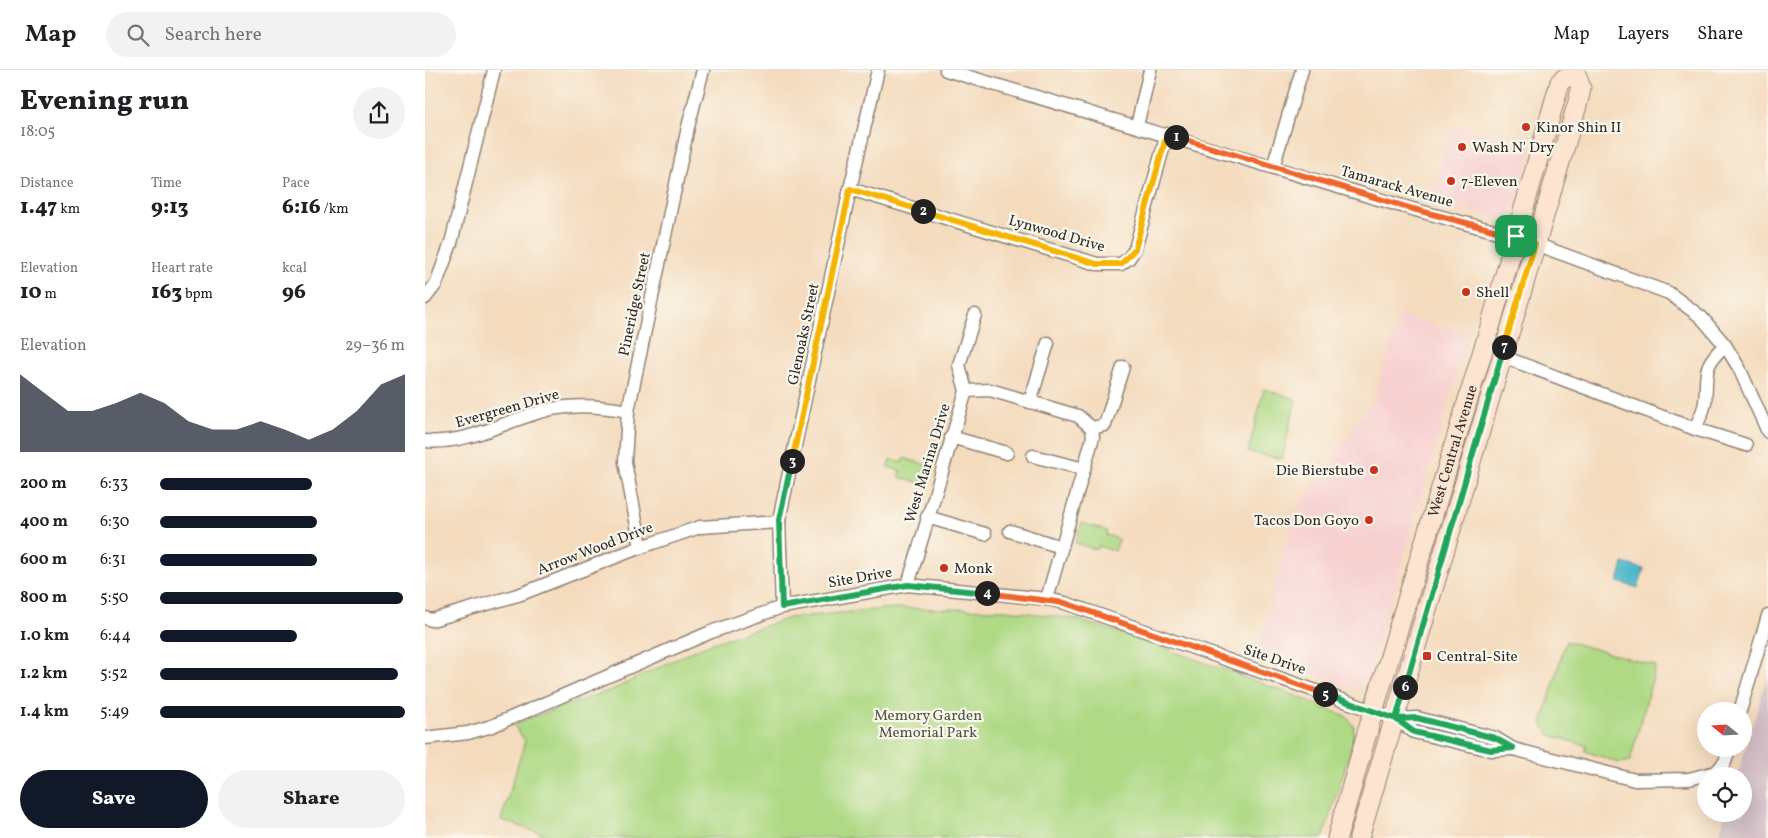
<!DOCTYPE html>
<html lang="en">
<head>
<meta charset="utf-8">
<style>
	:root { --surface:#fff; --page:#f2f2f2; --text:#202124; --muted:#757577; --line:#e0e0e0; --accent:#111827 }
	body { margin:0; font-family:Vollkorn,serif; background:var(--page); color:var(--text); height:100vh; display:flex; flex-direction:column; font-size:19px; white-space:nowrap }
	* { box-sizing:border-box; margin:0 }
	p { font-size:16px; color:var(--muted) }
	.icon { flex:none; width:28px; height:28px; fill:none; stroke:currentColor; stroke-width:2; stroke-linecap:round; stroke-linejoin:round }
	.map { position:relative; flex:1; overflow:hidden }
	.panel { display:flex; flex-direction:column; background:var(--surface); width:425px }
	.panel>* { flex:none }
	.needle { width:32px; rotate:288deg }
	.buttons { position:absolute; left:1272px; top:632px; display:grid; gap:10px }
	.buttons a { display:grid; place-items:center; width:55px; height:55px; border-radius:50%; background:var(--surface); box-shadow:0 5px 20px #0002; font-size:25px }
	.pin { position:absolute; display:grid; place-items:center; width:42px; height:42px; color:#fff; margin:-21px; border-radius:10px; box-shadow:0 2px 8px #0006 }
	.km { position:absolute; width:25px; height:25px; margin:-12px; border-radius:50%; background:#222; color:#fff; font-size:14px; line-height:25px; text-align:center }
	.round { display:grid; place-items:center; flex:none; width:52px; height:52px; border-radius:26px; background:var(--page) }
	.head { display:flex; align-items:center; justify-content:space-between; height:85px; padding:0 20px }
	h1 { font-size:28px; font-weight:800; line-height:38px }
	.figures { display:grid; grid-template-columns:repeat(3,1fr); gap:8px; height:85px; padding:5px 20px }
	.figures div { display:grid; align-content:center }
	.figures b { font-size:21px; font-weight:800 }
	.figures small { font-size:14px; font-weight:400 }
	.figures p { font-size:14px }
	.chart { height:140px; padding:10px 20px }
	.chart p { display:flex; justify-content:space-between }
	.chart svg { width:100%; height:90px; margin-top:5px; fill:var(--accent); opacity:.7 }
	.cta { display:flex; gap:10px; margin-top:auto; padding:10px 20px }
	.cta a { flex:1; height:58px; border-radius:30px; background:var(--accent); color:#fff; font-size:20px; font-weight:800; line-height:58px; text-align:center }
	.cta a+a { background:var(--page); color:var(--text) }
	ul { padding:0 20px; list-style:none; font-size:16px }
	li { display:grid; grid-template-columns:80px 60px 1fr; align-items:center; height:38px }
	li i { height:12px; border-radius:6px; background:var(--accent) }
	header { display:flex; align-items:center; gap:30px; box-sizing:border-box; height:70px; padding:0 25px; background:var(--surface); border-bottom:1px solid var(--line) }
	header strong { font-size:24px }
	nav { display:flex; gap:28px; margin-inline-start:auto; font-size:18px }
	.search { width:350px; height:45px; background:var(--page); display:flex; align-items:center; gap:12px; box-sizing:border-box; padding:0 18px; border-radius:28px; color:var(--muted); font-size:19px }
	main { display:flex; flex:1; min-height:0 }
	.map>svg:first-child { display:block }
</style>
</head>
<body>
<header>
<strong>Map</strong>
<div class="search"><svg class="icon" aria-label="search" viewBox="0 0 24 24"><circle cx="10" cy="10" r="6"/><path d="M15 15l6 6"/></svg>Search here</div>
<nav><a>Map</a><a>Layers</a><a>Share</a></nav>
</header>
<main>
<section class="panel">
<div class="head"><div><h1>Evening run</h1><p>18:05</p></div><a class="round"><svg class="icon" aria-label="share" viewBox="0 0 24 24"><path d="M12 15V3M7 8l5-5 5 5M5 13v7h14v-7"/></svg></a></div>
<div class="figures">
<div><p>Distance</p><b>1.47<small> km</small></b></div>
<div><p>Time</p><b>9:13</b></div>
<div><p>Pace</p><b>6:16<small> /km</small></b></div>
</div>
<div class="figures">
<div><p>Elevation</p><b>10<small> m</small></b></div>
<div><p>Heart rate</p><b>163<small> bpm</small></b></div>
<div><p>kcal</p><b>96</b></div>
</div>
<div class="chart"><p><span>Elevation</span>29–36 m</p>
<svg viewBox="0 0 160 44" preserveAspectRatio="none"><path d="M0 44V6L10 15L20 24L30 24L40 20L50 15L60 20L70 29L80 33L90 33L100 29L110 33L120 38L130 33L140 24L150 11L160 6V44z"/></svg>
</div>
<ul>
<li><b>200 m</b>6:33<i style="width:62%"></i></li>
<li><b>400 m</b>6:30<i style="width:64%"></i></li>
<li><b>600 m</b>6:31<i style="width:64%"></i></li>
<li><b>800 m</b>5:50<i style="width:99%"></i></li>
<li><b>1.0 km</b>6:44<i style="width:56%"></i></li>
<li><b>1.2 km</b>5:52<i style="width:97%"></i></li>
<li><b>1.4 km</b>5:49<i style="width:100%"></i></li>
</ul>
<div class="cta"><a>Save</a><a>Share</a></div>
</section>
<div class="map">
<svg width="1343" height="768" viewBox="0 0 1343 768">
	<rect width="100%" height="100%" fill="#fbf7ec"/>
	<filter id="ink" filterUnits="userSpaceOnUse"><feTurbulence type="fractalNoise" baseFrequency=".02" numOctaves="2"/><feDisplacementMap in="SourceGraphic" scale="10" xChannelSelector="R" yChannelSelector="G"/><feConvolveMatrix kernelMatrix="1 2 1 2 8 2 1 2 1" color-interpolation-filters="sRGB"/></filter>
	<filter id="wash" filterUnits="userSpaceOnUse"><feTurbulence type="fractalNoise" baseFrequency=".0096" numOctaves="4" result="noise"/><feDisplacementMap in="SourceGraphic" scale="20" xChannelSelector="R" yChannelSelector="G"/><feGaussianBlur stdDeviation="1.12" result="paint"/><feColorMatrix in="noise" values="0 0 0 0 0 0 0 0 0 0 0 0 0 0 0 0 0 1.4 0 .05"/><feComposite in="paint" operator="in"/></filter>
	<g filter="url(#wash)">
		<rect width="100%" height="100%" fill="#f4dbbe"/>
		<g fill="#f7d0d0">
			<path d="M1029 55 1108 79 1087 143 1071 149 1005 129Z"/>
			<path d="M974 246 1044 264 943 607 925 619 832 583 869 442 948 331Z"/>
		</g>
		<path fill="#d2bec5" d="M1343 604V768H1293L1301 744H1319V706H1312Z"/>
		<g fill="#afd985" stroke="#6d8258">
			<path d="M839 319 871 329 857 389 823 382Z"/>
			<path d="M479 388 507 397 502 415 474 407 476 401 463 397 465 389 477 393Z"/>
			<path d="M657 453 682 461 681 465 694 469 690 481 673 476 672 480 650 473Z"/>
			<path d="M468 538 582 540 650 549 711 568 861 622 922 647 929 656 928 672 898 768H130L76 750 100 671 88 654 189 619 276 577 364 548Z"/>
			<path d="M1141 571 1231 596 1205 691 1194 693 1160 681 1162 676 1125 665 1117 653Z"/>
		</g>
		<path fill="#4bb5c8" stroke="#3b707a" d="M1198 493 1219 499 1213 518 1193 512Z"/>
	</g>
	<g filter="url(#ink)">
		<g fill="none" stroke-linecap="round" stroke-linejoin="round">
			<g stroke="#908374" stroke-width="15">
				<g id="minor">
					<path d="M521 0 987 139 1091 167 1244 223 1276 247 1300 275 1314 298 1343 362"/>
					<path d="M712 56 725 0"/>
					<path d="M848 97 877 0"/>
					<path d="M425 119 672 194H696L704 188 710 179 742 64"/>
					<path d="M0 228 11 214 26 173 69 0"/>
					<path d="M1076 286 1270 359C1273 351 1279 341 1280 332 1283 302 1276 298 1300 275"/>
					<path d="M541 321 534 295 550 245"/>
					<path d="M605 332 623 273"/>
					<path d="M667 358 680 355 698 297"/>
					<path d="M1270 359 1321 375"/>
					<path d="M526 367 582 383"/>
					<path d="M0 371C45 375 84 348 127 339 153 334 177 336 203 341"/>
					<path d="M608 386 659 399"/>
					<path d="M502 447 560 464"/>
					<path d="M585 461 636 477"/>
					<path d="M216 477 200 392 203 341 263 57 278 0"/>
					<path d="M483 515 541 321 565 320 653 346 667 358 668 367 622 529"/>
					<path d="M357 537 354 450 425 119 453 0"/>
					<path d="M0 548 7 550 96 524 216 477 275 457 354 452"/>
					<path d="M1315 641 1343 546"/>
					<path d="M971 649 992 648 1070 668 1088 679 1210 710 1264 709 1291 702 1300 692 1304 679"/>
					<path d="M0 668 43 663 67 656 286 562 357 537 483 515 622 529 640 533 971 649 989 662 1066 680 1088 679"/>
				</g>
			</g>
			<g stroke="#908374" stroke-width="21">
				<g id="secondary">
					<path id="s1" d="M912 768 948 642 1065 257 1135 12 1150 0"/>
					<path d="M934 768 1153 32 1156 18 1150 1"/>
				</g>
			</g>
			<use href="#minor" stroke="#fff" stroke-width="12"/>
			<use href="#secondary" stroke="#fde4d1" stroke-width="19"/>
		</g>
	</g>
	<g fill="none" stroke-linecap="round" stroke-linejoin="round" filter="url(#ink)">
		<g stroke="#fff" stroke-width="10">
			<path id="split-1" d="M751 67 988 139 1091 166"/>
		</g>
		<g stroke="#fff" stroke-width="10">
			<path id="split-2" d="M498 141 672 194H696L710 179 742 64 751 67"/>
		</g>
		<g stroke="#fff" stroke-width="10">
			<path id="split-3" d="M367 391 425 119 498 141"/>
		</g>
		<g stroke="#fff" stroke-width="10">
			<path id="split-4" d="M367 391 354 450 357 537 483 515 562 523"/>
		</g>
		<g stroke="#fff" stroke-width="10">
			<path id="split-5" d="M562 523 640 533 900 624"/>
		</g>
		<g stroke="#fff" stroke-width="10">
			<path id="split-6" d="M900 624 971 649 992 648 1070 668 1088 678 1066 680 989 662 971 649 980 617"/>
		</g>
		<g stroke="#fff" stroke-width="10">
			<path id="split-7" d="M980 617 1079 277"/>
		</g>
		<g stroke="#fff" stroke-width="10">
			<path id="split-8" d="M1079 277 1110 174 1091 166"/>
		</g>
		<use href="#split-1" stroke="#f0652b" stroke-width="6"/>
		<use href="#split-2" stroke="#f5b400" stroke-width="6"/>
		<use href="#split-3" stroke="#f5b400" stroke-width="6"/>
		<use href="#split-4" stroke="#22a559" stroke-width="6"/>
		<use href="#split-5" stroke="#f0652b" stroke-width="6"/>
		<use href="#split-6" stroke="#22a559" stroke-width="6"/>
		<use href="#split-7" stroke="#22a559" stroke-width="6"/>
		<use href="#split-8" stroke="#f5b400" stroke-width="6"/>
	</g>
	<g fill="#c8321e" stroke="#fbf7ec" stroke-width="2">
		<circle cx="1101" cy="57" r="5"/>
		<circle cx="1037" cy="77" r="5"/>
		<circle cx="1026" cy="111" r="5"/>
		<circle cx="1041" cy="222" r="5"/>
		<circle cx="949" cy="400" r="5"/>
		<circle cx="944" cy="450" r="5"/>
		<circle cx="519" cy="498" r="5"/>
		<rect x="997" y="581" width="10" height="10" rx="2.5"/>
	</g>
	<g text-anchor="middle" stroke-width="4.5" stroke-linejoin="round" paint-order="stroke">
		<g font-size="15" fill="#2b2b2b" stroke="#fbf7ec" text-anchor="start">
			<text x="1111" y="62">Kinor Shin II</text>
			<text x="1047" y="82">Wash N' Dry</text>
			<text x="1036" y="116">7-Eleven</text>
			<text x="1051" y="227">Shell</text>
			<text x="939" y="405" text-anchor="end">Die Bierstube</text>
			<text x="934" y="455" text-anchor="end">Tacos Don Goyo</text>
			<text x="529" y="503">Monk</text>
			<text x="1012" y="591">Central-Site</text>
		</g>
		<g font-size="15" fill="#2b2b2b" stroke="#fbf7ec">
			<text transform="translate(972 116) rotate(16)" y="5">Tamarack Avenue</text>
			<text transform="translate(632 163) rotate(16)" y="5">Lynwood Drive</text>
			<text transform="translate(209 234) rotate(-78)" y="5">Pineridge Street</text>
			<text transform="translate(378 264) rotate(-78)" y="5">Glenoaks Street</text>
			<text transform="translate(82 338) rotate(-16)" y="5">Evergreen Drive</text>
			<text dy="5" stroke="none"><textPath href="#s1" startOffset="404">West Central Avenue</textPath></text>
			<text transform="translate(502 393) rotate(-73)" y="5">West Marina Drive</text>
			<text transform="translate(170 478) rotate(-21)" y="5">Arrow Wood Drive</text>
			<text transform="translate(435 507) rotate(-10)" y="5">Site Drive</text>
			<text transform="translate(850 589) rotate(19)" y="5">Site Drive</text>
		</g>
		<g font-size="15" fill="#4c5642" stroke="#fbf7ec">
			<text x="503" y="650">Memory Garden<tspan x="503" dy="17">Memorial Park</tspan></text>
		</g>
	</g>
</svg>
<div class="buttons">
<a><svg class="needle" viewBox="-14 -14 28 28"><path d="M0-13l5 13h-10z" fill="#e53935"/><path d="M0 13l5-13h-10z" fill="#757577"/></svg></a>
<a><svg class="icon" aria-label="locate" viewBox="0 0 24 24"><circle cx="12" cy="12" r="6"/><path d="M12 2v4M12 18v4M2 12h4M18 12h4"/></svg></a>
</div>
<div class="pin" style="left:1091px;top:166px;background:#1e9e55"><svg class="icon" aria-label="arrive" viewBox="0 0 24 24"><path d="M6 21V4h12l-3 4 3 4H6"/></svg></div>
<b class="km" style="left:751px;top:67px">1</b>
<b class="km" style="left:498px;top:141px">2</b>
<b class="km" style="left:367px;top:391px">3</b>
<b class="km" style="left:562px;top:523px">4</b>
<b class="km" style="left:900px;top:624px">5</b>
<b class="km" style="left:980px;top:617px">6</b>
<b class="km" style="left:1079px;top:277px">7</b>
</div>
</main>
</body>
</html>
